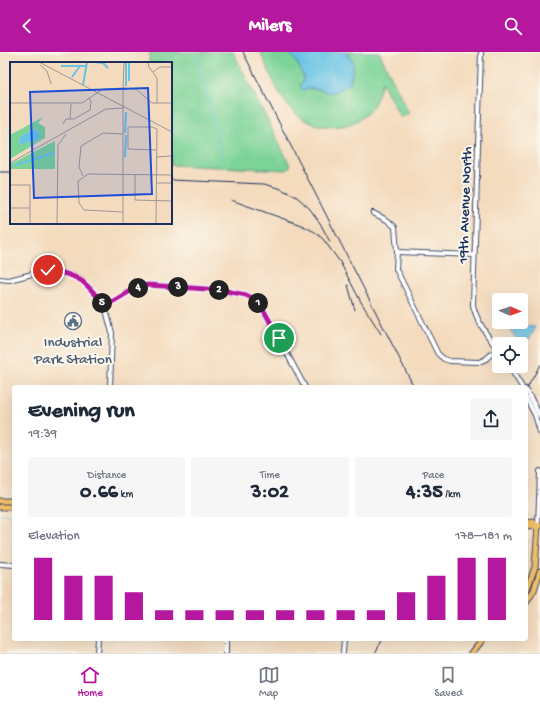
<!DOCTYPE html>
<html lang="en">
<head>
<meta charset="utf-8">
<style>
	:root { --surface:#fff; --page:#f6f6f7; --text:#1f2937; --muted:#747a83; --line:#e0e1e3; --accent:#b5179e }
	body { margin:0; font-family:"Gochi Hand",sans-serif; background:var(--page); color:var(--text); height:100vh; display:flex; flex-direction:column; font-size:15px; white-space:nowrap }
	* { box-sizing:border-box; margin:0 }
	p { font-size:13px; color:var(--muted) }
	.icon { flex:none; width:22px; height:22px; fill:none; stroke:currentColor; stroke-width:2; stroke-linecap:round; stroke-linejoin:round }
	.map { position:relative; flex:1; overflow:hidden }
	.panel { position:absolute; left:12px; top:333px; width:516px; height:256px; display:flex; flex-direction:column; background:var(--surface); border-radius:4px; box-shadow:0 4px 16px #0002 }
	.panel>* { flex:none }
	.needle { width:26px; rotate:92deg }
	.tools { position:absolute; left:492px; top:241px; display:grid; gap:8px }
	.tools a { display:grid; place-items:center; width:36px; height:36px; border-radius:4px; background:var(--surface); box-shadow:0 4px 16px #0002; font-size:20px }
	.pin { position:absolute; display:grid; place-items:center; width:34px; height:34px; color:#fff; margin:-17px; border:2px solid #fff; border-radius:50%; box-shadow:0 1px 4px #0007 }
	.km { position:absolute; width:20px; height:20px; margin:-10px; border-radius:50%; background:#222; color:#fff; font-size:11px; line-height:20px; text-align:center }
	.round { display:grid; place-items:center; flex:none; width:42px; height:42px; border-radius:4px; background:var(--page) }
	.head { display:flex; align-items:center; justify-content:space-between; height:68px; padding:0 16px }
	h1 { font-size:22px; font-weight:700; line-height:30px }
	.stats { display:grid; grid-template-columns:repeat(3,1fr); gap:6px; height:68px; padding:4px 16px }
	.stats div { display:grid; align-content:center; border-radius:4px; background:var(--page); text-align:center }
	.stats b { font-size:20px; font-weight:700 }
	.stats small { font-size:11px; font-weight:400 }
	.stats p { font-size:11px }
	.chart { height:112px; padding:8px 16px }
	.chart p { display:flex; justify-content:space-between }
	.chart svg { width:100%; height:72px; margin-top:4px; stroke:var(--accent); stroke-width:6 }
	header { display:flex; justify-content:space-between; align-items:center; height:52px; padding:0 16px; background:var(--accent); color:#fff; font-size:18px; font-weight:700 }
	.tab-bar { display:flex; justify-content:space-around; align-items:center; height:56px; border-top:1px solid var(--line); background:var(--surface); font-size:11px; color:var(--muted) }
	.tab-bar a { display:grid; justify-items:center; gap:2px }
	.tab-bar .on { color:var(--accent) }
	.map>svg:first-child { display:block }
</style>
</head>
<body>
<header><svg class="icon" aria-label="back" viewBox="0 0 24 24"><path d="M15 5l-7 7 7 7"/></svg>Milers<svg class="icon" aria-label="search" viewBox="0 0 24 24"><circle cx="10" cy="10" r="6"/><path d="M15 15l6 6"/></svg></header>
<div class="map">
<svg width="540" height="601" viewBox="0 0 540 601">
	<rect width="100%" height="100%" fill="#fbf7ec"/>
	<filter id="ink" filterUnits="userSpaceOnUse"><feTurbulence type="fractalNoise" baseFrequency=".025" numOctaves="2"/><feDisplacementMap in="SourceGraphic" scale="8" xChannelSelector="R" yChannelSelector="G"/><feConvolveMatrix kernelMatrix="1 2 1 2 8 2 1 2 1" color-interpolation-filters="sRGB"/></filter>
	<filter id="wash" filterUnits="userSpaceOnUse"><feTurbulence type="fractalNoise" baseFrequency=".012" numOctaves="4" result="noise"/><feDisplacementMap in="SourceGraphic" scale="16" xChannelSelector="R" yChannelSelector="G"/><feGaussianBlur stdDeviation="0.9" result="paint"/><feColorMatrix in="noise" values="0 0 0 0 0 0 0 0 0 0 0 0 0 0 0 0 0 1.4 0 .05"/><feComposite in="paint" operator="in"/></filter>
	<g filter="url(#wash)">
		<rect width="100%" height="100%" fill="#f4dbbe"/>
		<g fill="#7cd397" stroke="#4c817a">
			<path d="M150 0H233L290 113 289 116 287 118 171 113V11H149Z"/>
			<path d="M260 0H288C296 7 301 17 304 27L301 32 308 37C312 36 316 38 320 37 333 37 346 38 351 25 352 21 352 16 354 12L349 5 347 0H379L409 61 400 65 382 30C379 40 377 49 370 58 350 82 310 79 291 57 277 42 269 18 260 0Z"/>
		</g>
		<g fill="#67c3e5" stroke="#4179a2">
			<path d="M288 0H347L349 5 354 12 350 31 332 41 311 36 303 38 300 34 304 27C301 17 296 7 288 0Z"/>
			<path d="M511 273 535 275 534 279 525 293 520 292 511 279Z"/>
		</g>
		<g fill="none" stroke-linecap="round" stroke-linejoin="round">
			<g stroke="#67c3e5" stroke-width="1">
				<path d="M196 0 224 112"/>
				<path d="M0 462 14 463"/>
				<path d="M526 489H530"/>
			</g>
		</g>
	</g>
	<g filter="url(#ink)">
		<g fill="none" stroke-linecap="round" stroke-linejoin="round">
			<g stroke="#3c496c" stroke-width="6">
				<g id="minor">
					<path d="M481 0 473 253C477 271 489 285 499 300"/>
					<path d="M373 161 387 168 395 175 397 200 396 217 438 302 444 307 450 309 479 310 486 307 497 297"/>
					<path d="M397 200 474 203"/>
					<path d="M0 227 9 228 48 218 60 220 77 225 89 235 105 254 112 281 110 335"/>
					<path d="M105 254 132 238 149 233 221 238 246 243 256 248 263 257 305 335"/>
					<path d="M509 314 522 335"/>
					<path d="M526 337 540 364"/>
					<path d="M526 346 535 363 540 380"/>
					<path d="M538 474 540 419"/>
					<path d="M0 512 14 513"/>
					<path d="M97 601 98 587"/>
					<path d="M226 601V587"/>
					<path d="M343 601 344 587"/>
				</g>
			</g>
			<g stroke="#3c496c" stroke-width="7">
				<g id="major">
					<path d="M0 449H14"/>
					<path d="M0 455H14"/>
					<path d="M526 471 533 470 538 474"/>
					<path d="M526 475 540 474"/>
					<path d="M526 540 535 515 538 474"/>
					<path d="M526 551 534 538 540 519"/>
					<path d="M472 601 483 587"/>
				</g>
			</g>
			<use href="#minor" stroke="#fff" stroke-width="4"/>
			<use href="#major" stroke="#f4c26a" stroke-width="5"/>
			<g stroke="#1b2f5e" stroke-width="1">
				<path d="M243 0 414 335"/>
				<path d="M0 120H11"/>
				<path d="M171 128 264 132 281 137 297 145 310 157 320 171 330 190"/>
				<path d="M231 148 301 173 315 180 323 187 340 210 361 250 381 282"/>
				<path d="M348 233 355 258"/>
				<path d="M526 338 540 313"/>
				<path d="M375 601 383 587"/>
			</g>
		</g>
	</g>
	<g fill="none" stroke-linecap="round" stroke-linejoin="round" filter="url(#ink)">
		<g stroke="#fff" stroke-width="8">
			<path id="route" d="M48 218C80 223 85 229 105 254L132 238 148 233 221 238 246 243 256 248 263 257 279 286"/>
		</g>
		<use href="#route" stroke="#b5179e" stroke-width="5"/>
	</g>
	<defs>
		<g id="civic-ring" transform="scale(0.9)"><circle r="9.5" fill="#fbf7ec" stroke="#5c6f8a" stroke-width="1.5"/><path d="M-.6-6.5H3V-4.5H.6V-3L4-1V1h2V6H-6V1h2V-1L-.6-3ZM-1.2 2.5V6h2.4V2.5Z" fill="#5c6f8a"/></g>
	</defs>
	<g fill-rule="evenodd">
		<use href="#civic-ring" x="73" y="269"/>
	</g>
	<g text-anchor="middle" stroke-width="4" stroke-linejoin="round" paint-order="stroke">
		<g font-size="15" fill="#1b2f5e" stroke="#fbf7ec">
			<text transform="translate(464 153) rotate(-88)" y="5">19th Avenue North</text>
		</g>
		<g font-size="15" fill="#4e5e75" stroke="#fbf7ec">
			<text x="73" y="294">Industrial<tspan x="73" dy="17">Park Station</tspan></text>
		</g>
	</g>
	<g transform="translate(10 10)">
		<rect width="162" height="162" fill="#f4dbbe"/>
		<path d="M33 55 28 61 35 65V76L0 97V73ZM24 67 30 71 28 77 9 83 10 75ZM45 79V107H0V102Z" fill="#7cd397" fill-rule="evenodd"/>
		<path d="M24 67 30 71 29 77 9 83 10 75Z" fill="#67c3e5"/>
		<path fill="none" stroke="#67c3e5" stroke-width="2" d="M84 0 93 1 98 6M51 4H76M62 15 70 4M119 19V0M73 23 77 0M116 24V0M115 71 116 50M115 95 116 73M5 103 44 91"/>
		<path fill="none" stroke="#9d9698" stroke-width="1" d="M29 0 162 70M138 0 139 5 147 16V41M30 3 37 9 41 22M143 10 150 5H162M0 41H72L93 27 113 26 114 0M60 57 61 42M53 62 56 57H64L80 48 81 40 79 36M146 95 161 94M0 101 96 47 114 46M125 113V138L162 139M73 114 69 105 71 84 93 71 114 72M147 121H162M0 123H20V162M0 146H20M113 150 74 148 69 141 68 119 78 112 162 113M47 162 48 83 56 72M113 162V26L126 27 142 41H162M146 162 147 67 142 65H118V87L146 88"/>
		<path fill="#1d4ed8" fill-opacity="0.15" stroke="#1d4ed8" stroke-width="2" d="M138 26 142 132 24 136 20 30Z"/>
		<rect width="162" height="162" fill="none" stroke="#1b2f5e" stroke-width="2"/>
	</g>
</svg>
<div class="tools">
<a><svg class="needle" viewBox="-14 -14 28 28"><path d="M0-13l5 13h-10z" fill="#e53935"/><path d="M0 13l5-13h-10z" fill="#747a83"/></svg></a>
<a><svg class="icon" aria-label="locate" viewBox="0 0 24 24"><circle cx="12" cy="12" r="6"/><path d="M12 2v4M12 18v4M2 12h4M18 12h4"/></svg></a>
</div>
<div class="pin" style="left:279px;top:286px;background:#1e9e55"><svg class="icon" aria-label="arrive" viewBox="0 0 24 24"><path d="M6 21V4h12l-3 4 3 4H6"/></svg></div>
<div class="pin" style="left:48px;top:218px;background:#d93025"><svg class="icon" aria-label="check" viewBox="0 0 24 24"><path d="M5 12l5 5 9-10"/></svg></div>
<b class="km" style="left:258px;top:251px">1</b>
<b class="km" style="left:219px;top:238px">2</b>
<b class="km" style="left:178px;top:235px">3</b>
<b class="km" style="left:138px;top:236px">4</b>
<b class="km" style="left:102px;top:251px">5</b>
<section class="panel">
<div class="head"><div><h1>Evening run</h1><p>19:39</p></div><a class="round"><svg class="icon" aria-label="share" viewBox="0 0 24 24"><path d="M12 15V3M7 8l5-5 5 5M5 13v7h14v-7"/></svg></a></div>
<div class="stats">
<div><p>Distance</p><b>0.66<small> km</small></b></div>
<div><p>Time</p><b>3:02</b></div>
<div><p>Pace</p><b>4:35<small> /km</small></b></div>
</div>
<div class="chart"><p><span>Elevation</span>178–181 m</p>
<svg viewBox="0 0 160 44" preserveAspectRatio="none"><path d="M5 44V6M15 44V17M25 44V17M35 44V27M45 44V38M55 44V38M65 44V38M75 44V38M85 44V38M95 44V38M105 44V38M115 44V38M125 44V27M135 44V17M145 44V6M155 44V6"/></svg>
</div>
</section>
</div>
<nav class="tab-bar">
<a class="on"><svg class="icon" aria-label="home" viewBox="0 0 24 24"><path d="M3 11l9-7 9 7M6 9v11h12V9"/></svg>Home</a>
<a><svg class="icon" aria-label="map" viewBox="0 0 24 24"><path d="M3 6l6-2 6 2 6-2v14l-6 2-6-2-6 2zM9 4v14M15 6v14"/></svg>Map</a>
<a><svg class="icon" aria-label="saved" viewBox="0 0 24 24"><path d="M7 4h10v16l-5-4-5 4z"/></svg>Saved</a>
</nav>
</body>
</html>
